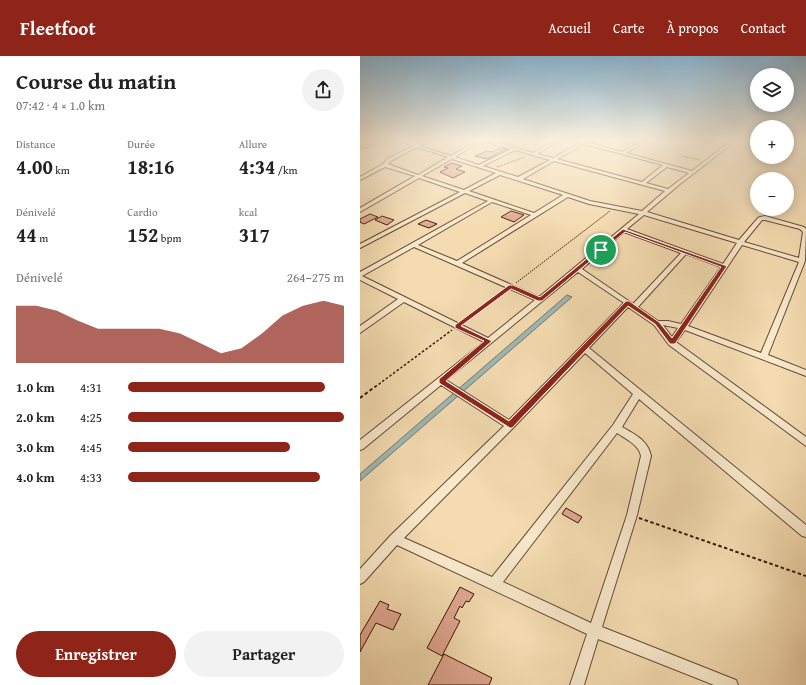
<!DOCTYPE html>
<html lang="fr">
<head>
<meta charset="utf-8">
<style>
	:root { --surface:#fff; --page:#f2f2f2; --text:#222; --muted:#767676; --accent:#8f2418 }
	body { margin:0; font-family:"Gentium Book Plus",serif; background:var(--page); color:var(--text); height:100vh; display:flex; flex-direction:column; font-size:15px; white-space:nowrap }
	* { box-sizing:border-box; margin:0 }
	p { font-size:13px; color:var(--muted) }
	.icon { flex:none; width:22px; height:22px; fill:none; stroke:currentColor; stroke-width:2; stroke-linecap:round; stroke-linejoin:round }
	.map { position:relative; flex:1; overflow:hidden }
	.sheet { display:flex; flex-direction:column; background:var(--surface); width:360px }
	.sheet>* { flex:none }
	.fabs { position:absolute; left:390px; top:12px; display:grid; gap:8px }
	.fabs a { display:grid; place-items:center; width:44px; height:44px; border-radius:50%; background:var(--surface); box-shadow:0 2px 10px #0003; font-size:20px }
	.pin { position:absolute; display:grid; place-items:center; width:34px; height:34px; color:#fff; margin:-17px; border:2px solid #fff; border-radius:50%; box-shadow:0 1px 4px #0007 }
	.round { display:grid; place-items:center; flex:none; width:42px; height:42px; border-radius:21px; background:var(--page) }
	.headline { display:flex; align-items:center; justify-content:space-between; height:68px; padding:0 16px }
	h1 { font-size:22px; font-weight:700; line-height:30px }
	.figures { display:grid; grid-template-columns:repeat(3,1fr); gap:6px; height:68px; padding:4px 16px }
	.figures div { display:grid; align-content:center }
	.figures b { font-size:20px; font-weight:700 }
	.figures small { font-size:11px; font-weight:400 }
	.figures p { font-size:11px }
	.chart { height:112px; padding:8px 16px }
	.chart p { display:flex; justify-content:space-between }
	.chart svg { width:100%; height:72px; margin-top:4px; fill:var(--accent); opacity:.7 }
	.action { display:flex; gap:8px; margin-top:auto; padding:8px 16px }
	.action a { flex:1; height:46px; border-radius:24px; background:var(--accent); color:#fff; font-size:16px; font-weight:700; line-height:46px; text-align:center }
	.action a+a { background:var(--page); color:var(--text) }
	ul { padding:0 16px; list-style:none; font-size:13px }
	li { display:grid; grid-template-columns:64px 48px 1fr; align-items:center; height:30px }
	li i { height:10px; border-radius:5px; background:var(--accent) }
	header { display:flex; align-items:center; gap:24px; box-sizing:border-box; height:56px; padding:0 20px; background:var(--accent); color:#fff }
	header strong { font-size:19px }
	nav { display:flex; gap:22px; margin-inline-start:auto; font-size:14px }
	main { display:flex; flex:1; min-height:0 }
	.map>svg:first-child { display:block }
</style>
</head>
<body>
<header>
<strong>Fleetfoot</strong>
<nav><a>Accueil</a><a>Carte</a><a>À propos</a><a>Contact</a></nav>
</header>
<main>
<section class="sheet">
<div class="headline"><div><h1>Course du matin</h1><p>07:42 · 4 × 1.0 km</p></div><a class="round"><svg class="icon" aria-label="share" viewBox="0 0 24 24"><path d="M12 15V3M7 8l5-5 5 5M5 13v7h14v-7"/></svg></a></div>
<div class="figures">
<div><p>Distance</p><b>4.00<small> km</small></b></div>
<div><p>Durée</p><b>18:16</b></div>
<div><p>Allure</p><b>4:34<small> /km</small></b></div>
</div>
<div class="figures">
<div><p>Dénivelé</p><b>44<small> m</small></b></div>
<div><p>Cardio</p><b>152<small> bpm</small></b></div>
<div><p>kcal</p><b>317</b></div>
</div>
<div class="chart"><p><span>Dénivelé</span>264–275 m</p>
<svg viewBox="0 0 160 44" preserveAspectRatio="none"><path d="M0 44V9L10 9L20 12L30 18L40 23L50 23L60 23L70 23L80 26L90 32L100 38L110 35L120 26L130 15L140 9L150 6L160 9V44z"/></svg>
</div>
<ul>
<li><b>1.0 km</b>4:31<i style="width:91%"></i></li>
<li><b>2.0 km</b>4:25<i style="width:100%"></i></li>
<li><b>3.0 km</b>4:45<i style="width:75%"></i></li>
<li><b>4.0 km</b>4:33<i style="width:89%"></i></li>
</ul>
<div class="action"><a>Enregistrer</a><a>Partager</a></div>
</section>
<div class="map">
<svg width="446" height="629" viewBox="0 0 446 629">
	<rect width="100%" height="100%" fill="#f4dbb1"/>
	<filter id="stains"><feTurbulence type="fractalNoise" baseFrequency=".005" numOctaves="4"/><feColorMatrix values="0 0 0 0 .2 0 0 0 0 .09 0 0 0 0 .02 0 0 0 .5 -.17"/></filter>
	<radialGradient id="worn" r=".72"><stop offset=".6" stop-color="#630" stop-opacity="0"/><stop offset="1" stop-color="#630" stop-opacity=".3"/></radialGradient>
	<path fill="#9eb9b5" stroke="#75786f" d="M207 239 212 241 0 425V418Z"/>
	<g fill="#e1a892" stroke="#371705">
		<path d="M141 92 147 93 127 103 115 100 127 95 132 96Z"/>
		<path d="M92 107 102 110 96 113 105 116 93 122 80 116 88 112 84 111Z"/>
		<path d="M151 155 164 159 154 166 141 161Z"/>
		<path d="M10 158 18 161 4 168 0 166V163Z"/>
		<path d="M22 160 34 164 27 169 15 164Z"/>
		<path d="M66 164 77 168 69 172 58 168Z"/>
		<path d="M206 452 222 461 218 467 202 458Z"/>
		<path d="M100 531 114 538 109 546 106 545 102 552 100 550 94 562 100 565 82 600 67 592Z"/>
		<path d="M20 545 29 549 27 553 41 558 33 574 16 567 0 596V579Z"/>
		<path d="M84 598 132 622 129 629H68Z"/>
	</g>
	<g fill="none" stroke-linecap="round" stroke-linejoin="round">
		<g stroke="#664830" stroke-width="2">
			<g id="street">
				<path d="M20 84H27L0 93V91Z"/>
				<path d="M37 84H44L56 88 64 84H70L60 90 91 100 118 84H128L173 97 195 84H201L177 98 193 102 220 87 211 84 225 85 227 86 262 96 282 84H287L266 97 332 115 372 84H377L320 128 287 156 379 184 398 162 400 161 405 160 444 171 446 173 445 205 408 299 446 314V320L325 274 316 286 446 381V390L309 289 294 269 268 251 229 292 446 469V481L442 480 279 343 262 371C274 378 288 384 291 400L277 459 242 571 376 624 378 629H354L238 583 224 629H210L227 578 37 489 4 526 0 528V513L31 479 144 370 81 329 3 393 0 394V384L124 286 44 246 0 277V270L38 243 0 224V216L128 145 105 137 0 192V188L100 136 59 122 0 156V152L55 120 25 111 0 124V121L23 108 27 103 53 90ZM122 85 151 93 119 109 95 101ZM224 88 303 109 282 126 197 103ZM57 91 88 101 58 119 28 108 31 105ZM155 94 190 104 158 121 123 110ZM92 103 136 117 104 134 62 120ZM194 105 305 135 282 155 230 145 163 123ZM307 111 329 117 308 133 286 127ZM140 119 203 139 174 157 109 135ZM208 141 229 148 279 158 179 241 102 207ZM132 146 171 159 97 205 58 189ZM284 159 377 187 363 208 267 173ZM402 164H405L440 173 443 176 439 202 384 186ZM264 176 321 197 273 248 222 213ZM382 189 439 206 401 297 328 270ZM54 191 175 244 128 282 2 220ZM326 198 361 211 321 268 308 265H298L278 251ZM218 216 264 247 149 364 86 324ZM303 269 318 272 312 281ZM225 297 273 338 253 369 132 521 44 482 153 372ZM257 377C266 383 279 389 281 400L267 459 231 567 143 526Z"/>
			</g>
		</g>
		<g stroke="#371705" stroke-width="1" stroke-dasharray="1.5 1" stroke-linecap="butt">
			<path d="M337 84 359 90"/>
			<path d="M322 100 340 104"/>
			<path d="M137 111 165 101"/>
			<path d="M156 227 250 155"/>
		</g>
		<g stroke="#371705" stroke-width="1.5" stroke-dasharray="2.5 2" stroke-linecap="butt">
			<path d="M103 266 145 235"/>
			<path d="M15 331 92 274"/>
		</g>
		<g stroke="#371705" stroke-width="2" stroke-dasharray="3.5 2.5" stroke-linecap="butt">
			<path d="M0 342 16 330"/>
			<path d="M279 462 446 520"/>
		</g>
		<use href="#street" fill="#f8e8cc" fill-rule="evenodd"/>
	</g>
	<linearGradient id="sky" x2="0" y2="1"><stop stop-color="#8ab6d4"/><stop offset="0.49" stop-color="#faefdc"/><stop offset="1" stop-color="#faefdc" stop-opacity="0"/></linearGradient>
	<rect width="446" height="172" fill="url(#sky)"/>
	<path fill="#8f2418" stroke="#fff" fill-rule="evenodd" d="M263 173 367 210 315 288H310L295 268 268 250 152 372H150L79 327V323L124 285 95 272V269L149 229H153L180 241ZM265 176 361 211 312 282 299 266 269 245H266L149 365 86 325 132 285 101 270 151 233 178 245H182Z"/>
	<rect width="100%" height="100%" filter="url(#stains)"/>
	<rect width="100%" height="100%" fill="url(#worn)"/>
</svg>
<div class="fabs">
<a><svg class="icon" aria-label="layers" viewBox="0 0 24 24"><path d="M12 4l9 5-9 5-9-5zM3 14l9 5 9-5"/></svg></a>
<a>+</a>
<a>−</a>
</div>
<div class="pin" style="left:241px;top:194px;background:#1e9e55"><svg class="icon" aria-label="arrive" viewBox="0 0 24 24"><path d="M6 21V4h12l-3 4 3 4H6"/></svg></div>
</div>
</main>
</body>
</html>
